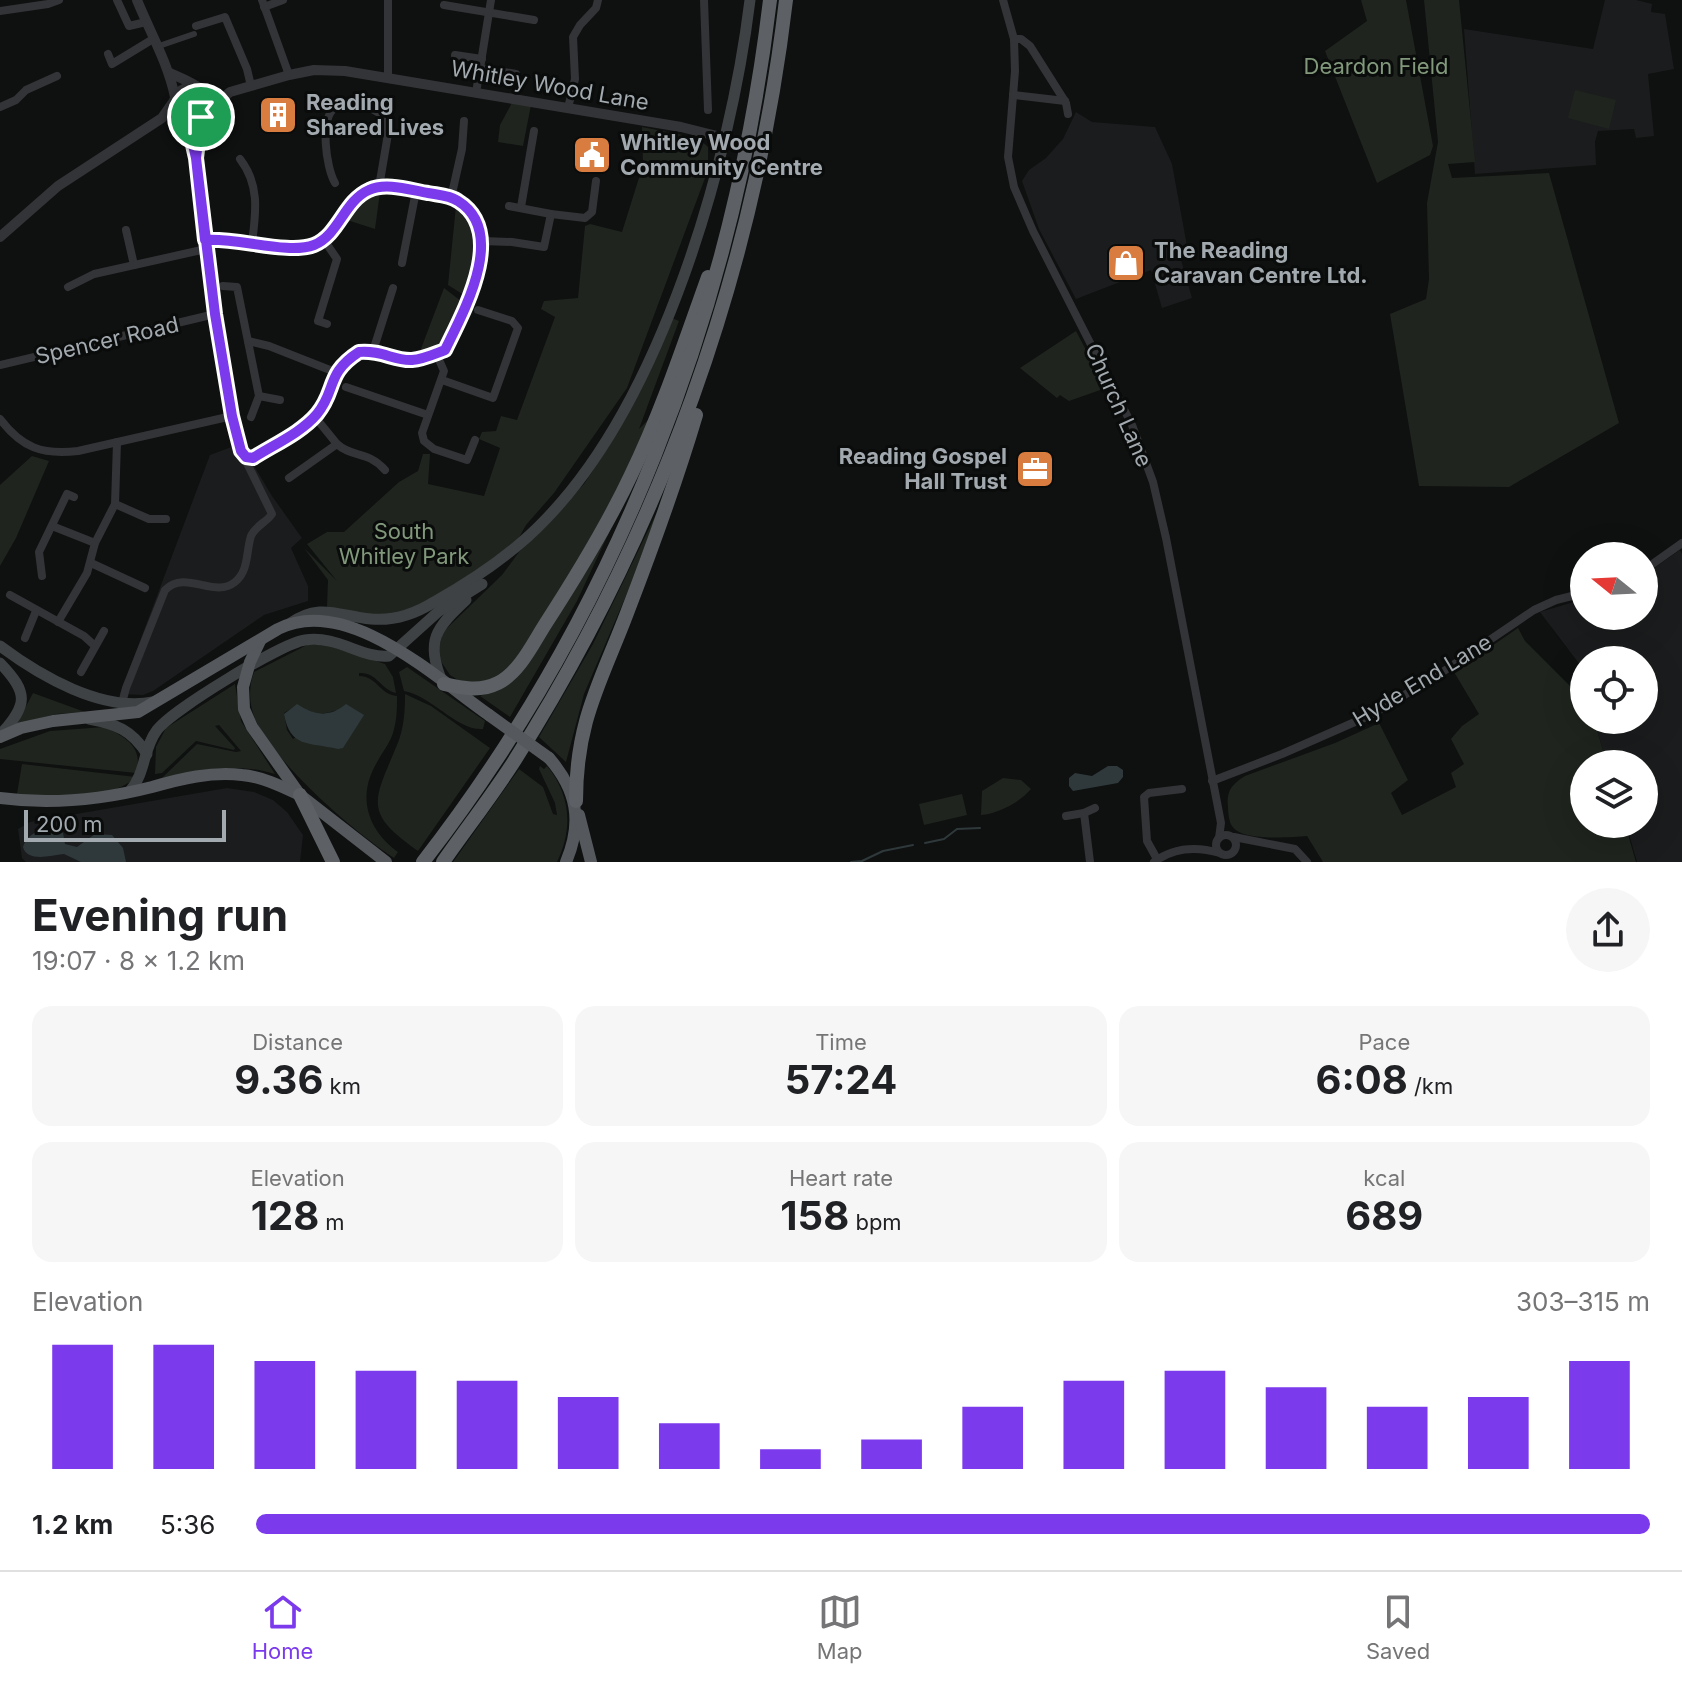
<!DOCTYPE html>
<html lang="en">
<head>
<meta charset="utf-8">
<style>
	:root { --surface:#fff; --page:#f6f6f6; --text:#202124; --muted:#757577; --line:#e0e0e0; --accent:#7c3aed }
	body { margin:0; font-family:Inter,sans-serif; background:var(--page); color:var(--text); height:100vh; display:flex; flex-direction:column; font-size:30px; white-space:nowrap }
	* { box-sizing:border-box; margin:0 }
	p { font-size:26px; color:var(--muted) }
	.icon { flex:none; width:44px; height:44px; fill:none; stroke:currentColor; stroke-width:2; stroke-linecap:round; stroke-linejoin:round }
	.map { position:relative; height:862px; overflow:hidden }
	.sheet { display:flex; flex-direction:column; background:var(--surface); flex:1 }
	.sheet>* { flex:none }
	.needle { width:52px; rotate:288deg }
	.tools { position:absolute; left:1570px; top:542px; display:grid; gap:16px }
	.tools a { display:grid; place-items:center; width:88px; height:88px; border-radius:50%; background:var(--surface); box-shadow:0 8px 32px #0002; font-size:40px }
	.scale { position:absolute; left:24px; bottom:20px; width:202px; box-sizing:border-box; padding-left:8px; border:4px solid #a2aaaf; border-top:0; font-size:22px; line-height:28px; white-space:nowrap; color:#a2aaaf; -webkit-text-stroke:6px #0a0b0b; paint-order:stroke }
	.pin { position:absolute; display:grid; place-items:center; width:68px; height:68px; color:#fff; margin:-34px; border:4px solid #fff; border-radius:50%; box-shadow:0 2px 8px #0007 }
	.round { display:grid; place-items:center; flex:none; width:84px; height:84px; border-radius:42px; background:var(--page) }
	.summary { display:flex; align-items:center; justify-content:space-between; height:136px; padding:0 32px }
	h1 { font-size:44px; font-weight:700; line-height:60px }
	.figures { display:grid; grid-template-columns:repeat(3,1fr); gap:12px; height:136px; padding:8px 32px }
	.figures div { display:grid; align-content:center; border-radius:20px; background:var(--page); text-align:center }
	.figures b { font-size:40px; font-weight:700 }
	.figures small { font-size:22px; font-weight:400 }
	.figures p { font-size:22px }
	.chart { height:224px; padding:16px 32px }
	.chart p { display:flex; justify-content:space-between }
	.chart svg { width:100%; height:144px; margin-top:8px; stroke:var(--accent); stroke-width:6 }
	ul { padding:0 32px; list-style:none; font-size:26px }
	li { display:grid; grid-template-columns:128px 96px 1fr; align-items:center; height:60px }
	li i { height:20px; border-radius:10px; background:var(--accent) }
	.menu { display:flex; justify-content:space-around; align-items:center; height:112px; border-top:2px solid var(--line); background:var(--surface); font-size:22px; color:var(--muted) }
	.menu a { display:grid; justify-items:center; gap:4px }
	.menu .selected { color:var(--accent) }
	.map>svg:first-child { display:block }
</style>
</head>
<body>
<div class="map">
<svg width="1682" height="862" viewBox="0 0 1682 862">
	<rect width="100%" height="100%" fill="#0f1010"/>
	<g fill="#1b1c1d">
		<path d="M1605 0H1636L1652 4 1651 12 1665 14 1674 69 1648 74 1654 136 1636 138 1634 129 1598 131 1595 142 1596 165 1475 174 1464 29 1593 49Z"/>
		<path d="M1076 112 1092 122 1155 127 1172 164 1189 257 1181 260 1192 298 1162 308 1151 270 1076 299 1039 229 1022 181 1029 170 1046 158 1063 139Z"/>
		<path d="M234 446 253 464 272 496 302 538 291 548 308 586V601L264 615 153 691 143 695 120 694 210 455Z"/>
		<path d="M1680 550 1682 554V862H1637L1626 824H1644V764H1607L1594 720H1644V660H1584V670L1540 612 1584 599V616H1644V575Z"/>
		<path d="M227 788 254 792 273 800 287 812 303 835 300 862H26L22 858 18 829 30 822Z"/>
	</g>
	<g fill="#1f241e" fill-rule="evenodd">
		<path d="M1361 0H1406L1433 146 1430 155 1377 183 1325 51 1367 21Z"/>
		<path d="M1424 0H1459L1475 162 1448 164 1452 178 1549 173 1619 423 1509 487 1419 486 1390 314 1426 299 1429 279 1427 203 1438 142Z"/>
		<path d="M1575 90 1616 100 1609 129 1568 118Z"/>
		<path d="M513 101 531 105 523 146 498 142 500 125Z"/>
		<path d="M642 127 698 138 708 147V170L627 388 554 493 526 525 517 541 498 558 431 601 386 617 327 607 328 580 304 548 337 581 307 544 327 532H344L399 482 418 471 423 454H430L428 484 484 496 500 448 479 439 482 432 496 431 501 416 517 420 555 317 541 309 544 301 578 298 585 226 590 224 622 232 643 165Z"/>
		<path d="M380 192 375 229 347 220 361 200Z"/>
		<path d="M456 206C460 209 468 214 471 218 488 240 472 272 464 295L448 285Z"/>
		<path d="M444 288 461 301C451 329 449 345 419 354Z"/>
		<path d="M672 318 679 321 639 429 651 417 624 478 588 546 539 627 506 673 482 684 458 680 450 675 440 660 439 647 443 632 502 575 519 552 584 484 608 448 634 399Z"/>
		<path d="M1076 331 1106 388 1069 401 1060 395 1057 398 1020 368Z"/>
		<path d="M32 456 49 461 16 538 0 566V485Z"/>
		<path d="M631 486 577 601 510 717 480 696 498 689Z"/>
		<path d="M659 508 628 591 584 694 566 762 539 737 593 644Z"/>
		<path d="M1518 628 1525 641 1584 700V720H1594L1607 764H1584V824H1625L1636 862H1323L1307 836C1291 837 1242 842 1232 826 1229 822 1228 812 1228 807 1226 791 1232 784 1245 776L1335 743 1379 723 1408 780 1391 793 1402 815 1456 787 1451 773 1464 764 1451 739 1462 726 1479 714 1454 672Z"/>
		<path d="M307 645H326L385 664 393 677 396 693C380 689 377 672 359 673V676C377 676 380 695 397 696 397 709 397 720 393 733 389 745 381 754 375 766 357 799 369 831 398 852L394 858C354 832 276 764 256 721 249 706 248 688 254 672ZM297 705C313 714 322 716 340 709L293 739 287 730 284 713Z"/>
		<path d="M407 667 485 721 483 729C457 731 432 696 404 691L399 672Z"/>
		<path d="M235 684 241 721 275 774C236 762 201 770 162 778L197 744 236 752 241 751 219 725 215 726 235 748 234 750 196 741 162 773 155 774 156 747 166 728Z"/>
		<path d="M33 693 85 712 56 714 17 724Z"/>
		<path d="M405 694 431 706 490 748 418 851C362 812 374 801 397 745 404 729 405 711 405 694Z"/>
		<path d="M104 727C125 736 144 748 136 773L0 759V749L50 731Z"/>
		<path d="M22 764 136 777C111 801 52 798 20 795L17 794Z"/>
		<path d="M540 766 544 769 547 766C571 795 573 829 557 862H453L519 769 543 787 553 814 557 815 555 803 539 769Z"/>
		<path d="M1003 778 1021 780 1031 789C1019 803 999 813 981 815L982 791Z"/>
		<path d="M962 794 967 815 924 825 919 804Z"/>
	</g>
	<g fill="#2f393b">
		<path d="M297 704C314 715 329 718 346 704L364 715 343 748 338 749C308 742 290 748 284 714Z"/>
		<path d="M1108 766H1117L1123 770V777L1118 783 1073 791 1069 786V778L1075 773 1092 776Z"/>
		<path d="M58 829 63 833 65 844 77 847 95 834 112 835 123 848 126 862H81L64 854C49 856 27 862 23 847 28 831 43 830 58 829Z"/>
	</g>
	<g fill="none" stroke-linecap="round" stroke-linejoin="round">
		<g stroke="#2f393b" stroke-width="2">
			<path d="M925 843 944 839 957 829 980 828"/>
			<path d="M851 862 862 861 883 851 913 845"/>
		</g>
		<path stroke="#333437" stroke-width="6" d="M156 47 194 34"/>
		<g stroke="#333437" stroke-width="8">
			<path d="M117 0 129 26 146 22"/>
			<path d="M262 0 289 75"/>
			<path d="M704 0 708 110"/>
			<path d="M1003 0 1014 39 1015 71 1008 157 1014 187 1033 231 1132 425 1153 482 1166 538 1221 823 1219 838"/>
			<path d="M444 5 534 20"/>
			<path d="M264 7 283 0"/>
			<path d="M0 11 48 4 59 0"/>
			<path d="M196 26 225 17 247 69 251 86"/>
			<path d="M1014 39H1021L1030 46 1066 103 1068 114"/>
			<path d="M108 54 112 64 153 39"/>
			<path d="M455 55 482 59"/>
			<path d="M480 68 516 74"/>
			<path d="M388 78V0"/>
			<path d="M476 93 491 0"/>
			<path d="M1013 95 1065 101"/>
			<path d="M0 107 16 100 26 90 57 76"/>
			<path d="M568 108 575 79 573 37 580 25 596 8 598 0"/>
			<path d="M197 146 201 117"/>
			<path d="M240 159C260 185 256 212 252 243"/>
			<path d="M335 183C326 168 319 117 336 107 341 103 348 104 354 105 369 107 376 109 387 120L388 134 379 187"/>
			<path d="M451 198 462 149 464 121"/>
			<path d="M521 207 534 131"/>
			<path d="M551 214 585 218 592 212 596 181"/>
			<path d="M126 230 134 265"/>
			<path d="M205 240C238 237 277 254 308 247 338 240 342 202 369 190 386 182 410 190 428 193 438 195 449 195 458 201 508 232 464 311 445 350 431 355 419 362 403 359 389 356 376 348 361 352 330 360 333 397 315 416 299 433 273 445 253 458L246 457"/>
			<path d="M324 240 337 259 318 321 327 324"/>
			<path d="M482 241 512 242 544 247 551 214 509 206"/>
			<path d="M402 263 416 191"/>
			<path d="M223 286 237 287 259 396 251 417"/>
			<path d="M68 287 94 274 206 249"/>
			<path d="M248 341 269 346 335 372"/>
			<path d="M373 351 393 288"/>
			<path d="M436 353 444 371 422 433 424 441 434 449 467 460 475 440"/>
			<path d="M0 365 215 314"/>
			<path d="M442 380 493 398 518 328 512 321 478 310"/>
			<path d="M346 387 428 415"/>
			<path d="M259 396 280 400"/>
			<path d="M315 417 337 444"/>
			<path d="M0 419C22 448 42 455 78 451L232 416"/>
			<path d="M289 478 337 444C352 458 367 450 385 470"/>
			<path d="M115 504 149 519H166"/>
			<path d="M52 526 95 543"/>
			<path d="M91 563 145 588"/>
			<path d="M1644 570 1682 543"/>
			<path d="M42 576 39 552 67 494 74 497"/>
			<path d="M10 595 84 636 95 646"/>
			<path d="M58 622 87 573 95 543 115 504 117 442"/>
			<path d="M25 638 36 611"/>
			<path d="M81 672 104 631"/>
			<path d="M122 703 126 688 165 590C186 569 214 599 235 582 249 571 246 551 251 536 255 526 267 522 272 514L241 451 232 416 215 314 196 158 187 119"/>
			<path d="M1212 781 1282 754 1373 714 1444 671 1534 610 1556 600 1584 593"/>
			<path d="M1084 813 1090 862"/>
			<path d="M1066 816 1084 813 1095 808"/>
			<circle cx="1226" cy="845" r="10"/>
			<path d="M1234 837 1295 849 1307 862"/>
			<path d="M1157 859 1147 841 1144 797 1149 793 1182 789"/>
			<path d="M1154 862C1174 847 1196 846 1220 853"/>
		</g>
		<g stroke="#333437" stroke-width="10">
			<path d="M137 0C150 32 168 63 175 97"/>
			<path d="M170 73C180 78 197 84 204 92 219 110 197 124 179 115L174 101C177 90 185 87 195 87"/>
			<path d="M205 113 230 92 289 75 314 70 345 71 681 127 725 138"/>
			<path d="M0 237 58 186 162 118 174 101"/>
		</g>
		<g stroke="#3f4244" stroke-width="11">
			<path d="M289 624C320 602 338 616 371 619 394 621 415 614 434 602 475 579 514 553 546 519 662 399 730 163 750 0"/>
			<path d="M0 646C40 676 102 712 153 702"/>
			<path d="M0 663C29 693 28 705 0 735"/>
			<path d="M442 681C425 641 436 628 466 600"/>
			<path d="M89 719C116 724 132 730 147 754"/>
			<path d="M130 791C146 773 143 748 157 730 172 710 282 643 305 640 338 635 362 659 389 656L439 611 482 584"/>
		</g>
		<g stroke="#55585c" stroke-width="12">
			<path d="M260 641 250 662 243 687 244 709 252 727 300 795 386 862"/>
			<path d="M0 737 21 728 53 721 138 712 278 629C347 594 436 678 489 715"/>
			<path d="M549 758C577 790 583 822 566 862"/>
			<path d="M0 798C52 805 101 800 152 787 180 779 212 771 242 775 263 777 281 786 300 795"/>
			<path d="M579 815 591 862"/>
		</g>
		<g stroke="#5d6165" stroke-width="14">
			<path d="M444 684C462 688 480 692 498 683 520 672 533 643 546 623 577 575 607 526 631 475 662 411 684 344 708 277"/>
			<path d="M300 795 333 862"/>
			<path d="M576 801C576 721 600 684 627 613 652 548 676 482 696 415"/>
			<path d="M423 862C616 614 733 311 770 0"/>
			<path d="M443 862C466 829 491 797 513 763 660 532 754 272 786 0"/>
		</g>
		<path stroke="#55585c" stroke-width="12" d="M489 715 549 758"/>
	</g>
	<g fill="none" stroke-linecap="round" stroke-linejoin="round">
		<g stroke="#fff" stroke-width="16">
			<path id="route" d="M201 117 196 158 215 314 232 416 241 451 246 457 253 458C273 445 301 433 317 414 337 390 325 374 359 352 382 350 394 361 412 360 424 359 434 354 445 350 464 311 508 232 458 201 449 195 438 195 428 193 410 190 386 182 369 190 344 201 339 235 314 245 288 255 236 237 205 240L196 158 187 119 201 117"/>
		</g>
		<use href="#route" stroke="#7c3aed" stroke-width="10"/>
	</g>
	<defs>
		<g id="building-square" transform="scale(2)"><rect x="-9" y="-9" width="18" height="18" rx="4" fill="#d87d3f" stroke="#0a0b0b"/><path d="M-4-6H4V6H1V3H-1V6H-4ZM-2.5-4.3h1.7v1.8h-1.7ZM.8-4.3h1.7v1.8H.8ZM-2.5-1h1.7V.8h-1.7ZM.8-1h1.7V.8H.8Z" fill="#fff"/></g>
		<g id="civic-square" transform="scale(2)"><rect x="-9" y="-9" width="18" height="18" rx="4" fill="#d87d3f" stroke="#0a0b0b"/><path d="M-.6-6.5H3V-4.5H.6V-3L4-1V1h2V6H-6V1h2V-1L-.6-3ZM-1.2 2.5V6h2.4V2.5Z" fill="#fff"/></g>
		<g id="shop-square" transform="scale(2)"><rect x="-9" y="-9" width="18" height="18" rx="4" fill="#d87d3f" stroke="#0a0b0b"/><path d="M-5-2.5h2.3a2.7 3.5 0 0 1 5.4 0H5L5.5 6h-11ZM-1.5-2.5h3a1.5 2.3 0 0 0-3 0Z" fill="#fff"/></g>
		<g id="office-square" transform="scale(2)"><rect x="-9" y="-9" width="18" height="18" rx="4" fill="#d87d3f" stroke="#0a0b0b"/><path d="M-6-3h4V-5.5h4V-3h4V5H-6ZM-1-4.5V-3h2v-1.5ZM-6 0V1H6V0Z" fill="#fff"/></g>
	</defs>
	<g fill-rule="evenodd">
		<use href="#building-square" x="278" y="115"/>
		<use href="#civic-square" x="592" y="155"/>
		<use href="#shop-square" x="1126" y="263"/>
		<use href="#office-square" x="1035" y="469"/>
	</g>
	<g text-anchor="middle" stroke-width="6" stroke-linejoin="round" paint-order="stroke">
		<g font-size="22" fill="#81987b" stroke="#0a0b0b">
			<text x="1376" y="74">Deardon Field</text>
			<text x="404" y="539">South<tspan x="404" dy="25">Whitley Park</tspan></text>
		</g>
		<g font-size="22" fill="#a2aaaf" stroke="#0a0b0b">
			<text transform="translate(550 85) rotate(10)" y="8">Whitley Wood Lane</text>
			<text transform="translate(107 340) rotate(-13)" y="8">Spencer Road</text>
			<text transform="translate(1119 405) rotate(66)" y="8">Church Lane</text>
			<text transform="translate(1422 680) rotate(-31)" y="8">Hyde End Lane</text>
		</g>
		<g font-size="22" font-weight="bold" fill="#a2aaaf" stroke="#0a0b0b" text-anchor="start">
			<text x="306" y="110">Reading<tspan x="306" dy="25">Shared Lives</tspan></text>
			<text x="620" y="150">Whitley Wood<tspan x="620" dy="25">Community Centre</tspan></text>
			<text x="1154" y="258">The Reading<tspan x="1154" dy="25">Caravan Centre Ltd.</tspan></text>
			<text x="1007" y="464" text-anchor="end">Reading Gospel<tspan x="1007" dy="25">Hall Trust</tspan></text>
		</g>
	</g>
</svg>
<div class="tools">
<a><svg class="needle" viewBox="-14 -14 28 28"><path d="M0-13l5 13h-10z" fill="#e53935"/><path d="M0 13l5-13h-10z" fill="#757577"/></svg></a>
<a><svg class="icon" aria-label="locate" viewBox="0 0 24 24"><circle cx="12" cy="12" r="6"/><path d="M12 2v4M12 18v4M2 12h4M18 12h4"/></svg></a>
<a><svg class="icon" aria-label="layers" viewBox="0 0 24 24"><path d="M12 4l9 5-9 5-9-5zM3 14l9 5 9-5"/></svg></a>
</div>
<div class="scale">200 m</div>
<div class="pin" style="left:201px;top:117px;background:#1e9e55"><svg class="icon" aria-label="arrive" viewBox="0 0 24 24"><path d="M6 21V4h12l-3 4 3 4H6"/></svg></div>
</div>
<section class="sheet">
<div class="summary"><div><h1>Evening run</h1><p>19:07 · 8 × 1.2 km</p></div><a class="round"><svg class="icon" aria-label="share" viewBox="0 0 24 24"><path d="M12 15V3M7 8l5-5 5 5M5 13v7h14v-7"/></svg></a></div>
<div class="figures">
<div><p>Distance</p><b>9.36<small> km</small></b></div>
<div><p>Time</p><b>57:24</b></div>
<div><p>Pace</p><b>6:08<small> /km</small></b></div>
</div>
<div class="figures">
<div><p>Elevation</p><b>128<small> m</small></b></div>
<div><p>Heart rate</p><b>158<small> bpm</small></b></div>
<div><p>kcal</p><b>689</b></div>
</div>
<div class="chart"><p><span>Elevation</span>303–315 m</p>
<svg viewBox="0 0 160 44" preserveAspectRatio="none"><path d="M5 44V6M15 44V6M25 44V11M35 44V14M45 44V17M55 44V22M65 44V30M75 44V38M85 44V35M95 44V25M105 44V17M115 44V14M125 44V19M135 44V25M145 44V22M155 44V11"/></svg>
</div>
<ul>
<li><b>1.2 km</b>5:36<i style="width:100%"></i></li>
</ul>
</section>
<nav class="menu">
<a class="selected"><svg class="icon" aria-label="home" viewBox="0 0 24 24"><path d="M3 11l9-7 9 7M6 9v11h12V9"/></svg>Home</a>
<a><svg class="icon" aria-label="map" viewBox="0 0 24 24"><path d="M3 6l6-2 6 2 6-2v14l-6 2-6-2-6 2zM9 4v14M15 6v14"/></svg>Map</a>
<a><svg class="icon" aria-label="saved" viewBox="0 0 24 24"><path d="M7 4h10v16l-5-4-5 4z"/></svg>Saved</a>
</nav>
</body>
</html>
